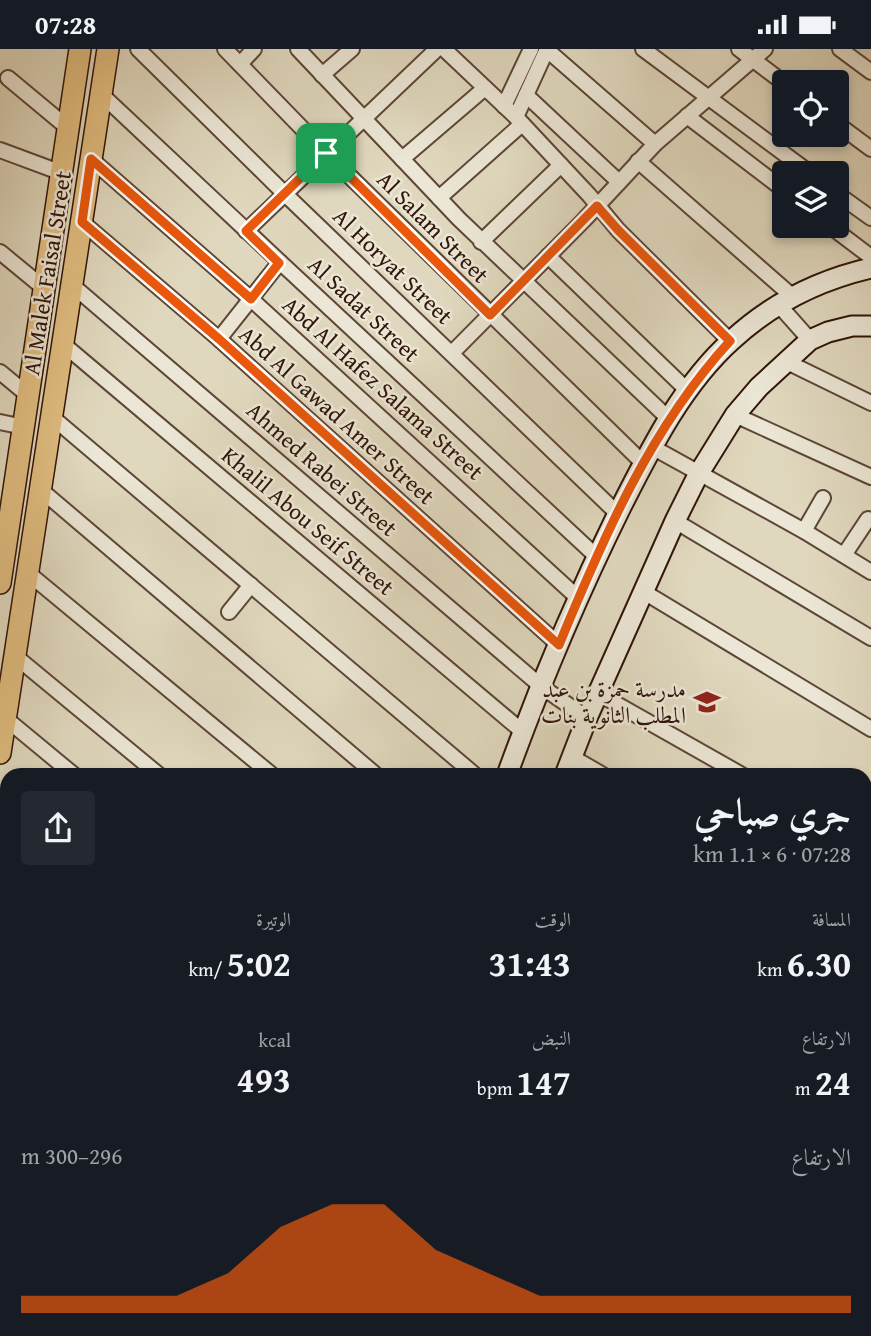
<!DOCTYPE html>
<html lang="ar">
<head>
<meta charset="utf-8">
<style>
	:root { --surface:#171b24; --page:#242831; --text:#f1f3f6; --muted:#9ea1a6; --accent:#ea580c }
	body { margin:0; font-family:"Gentium Book Plus",Amiri,serif; background:var(--page); color:var(--text); direction:rtl; height:100vh; display:flex; flex-direction:column; font-size:26px; white-space:nowrap }
	* { box-sizing:border-box; margin:0 }
	p { font-size:23px; color:var(--muted) }
	.icon { flex:none; width:38px; height:38px; fill:none; stroke:currentColor; stroke-width:2; stroke-linecap:round; stroke-linejoin:round }
	.map { position:relative; flex:1; overflow:hidden; direction:ltr }
	.panel { position:absolute; left:0px; top:719px; width:872px; height:569px; display:flex; flex-direction:column; background:var(--surface); border-radius:21px 21px 0 0; box-shadow:0 4px 10px #0003; direction:rtl }
	.panel>* { flex:none }
	.fabs { position:absolute; left:772px; top:21px; display:grid; gap:14px }
	.fabs a { display:grid; place-items:center; width:77px; height:77px; border-radius:7px; background:var(--surface); box-shadow:0 4px 10px #0003; font-size:35px }
	.pin { position:absolute; display:grid; place-items:center; width:60px; height:60px; color:#fff; margin:-30px; border-radius:14px; box-shadow:0 4px 10px #0006 }
	.round { display:grid; place-items:center; flex:none; width:74px; height:74px; border-radius:7px; background:var(--page) }
	.head { display:flex; align-items:center; justify-content:space-between; height:119px; padding:0 21px }
	h1 { font-size:38px; font-weight:700; line-height:52px }
	.figures { display:grid; grid-template-columns:repeat(3,1fr); gap:10px; height:119px; padding:7px 21px }
	.figures div { display:grid; align-content:center }
	.figures b { font-size:35px; font-weight:700 }
	.figures small { font-size:19px; font-weight:400 }
	.figures p { font-size:19px }
	.chart { height:196px; padding:14px 21px }
	.chart p { display:flex; justify-content:space-between }
	.chart svg { width:100%; height:126px; margin-top:7px; fill:var(--accent); opacity:.7 }
	.status { display:flex; justify-content:space-between; align-items:center; height:49px; padding:0 35px; background:var(--surface); direction:ltr }
	.status svg { height:19px; fill:currentColor }
	.map>svg:first-child { display:block }
</style>
</head>
<body>
<div class="status"><b>07:28</b><svg viewBox="0 0 49 12"><path d="M0 12V9h3v3zM5 12V6h3v6zM10 12V3h3v9zM15 12V0h3v12zM26 1h20v11H26zM47 4h2v5h-2z"/></svg></div>
<div class="map">
<svg width="871" height="1287" viewBox="0 0 871 1287">
	<rect width="100%" height="100%" fill="#e0d8be"/>
	<filter id="stains"><feTurbulence type="fractalNoise" baseFrequency=".00286" numOctaves="4"/><feColorMatrix values="0 0 0 0 .2 0 0 0 0 .09 0 0 0 0 .02 0 0 0 .5 -.17"/></filter>
	<radialGradient id="worn" r=".72"><stop offset=".6" stop-color="#630" stop-opacity="0"/><stop offset="1" stop-color="#630" stop-opacity=".3"/></radialGradient>
	<g fill="none" stroke-linecap="round" stroke-linejoin="round">
		<g stroke="#5d4636" stroke-width="18">
			<g id="street">
				<path d="M138 0 285 145 618 465"/>
				<path d="M225 0 326 104 643 414"/>
				<path d="M298 0 459 170 669 370"/>
				<path d="M444 0 516 68 589 146 618 181 730 292"/>
				<path d="M546 0 655 95"/>
				<path d="M643 0 810 124"/>
				<path d="M739 0 784 34"/>
				<path d="M840 0 871 23"/>
				<path d="M240 15 254 0"/>
				<path d="M322 26 352 0"/>
				<path d="M8 29 68 79"/>
				<path d="M101 45 280 213 597 508"/>
				<path d="M526 46 619 133"/>
				<path d="M504 57 531 0"/>
				<path d="M687 67 784 141"/>
				<path d="M516 68 547 0"/>
				<path d="M836 74 871 100"/>
				<path d="M0 101 62 124"/>
				<path d="M91 110 251 250 578 549"/>
				<path d="M402 110 485 39"/>
				<path d="M638 112 792 247"/>
				<path d="M836 144 871 169"/>
				<path d="M439 149 522 75"/>
				<path d="M82 173 219 290 559 596"/>
				<path d="M830 177 871 208"/>
				<path d="M246 182 437 0"/>
				<path d="M481 193 561 116"/>
				<path d="M0 203 45 240"/>
				<path d="M548 207 688 342"/>
				<path d="M72 236 542 638 587 669"/>
				<path d="M778 255 810 291"/>
				<path d="M219 290 280 213"/>
				<path d="M63 295 523 683"/>
				<path d="M452 304 584 171 655 95 765 0"/>
				<path d="M785 312 871 354"/>
				<path d="M0 323 29 347"/>
				<path d="M735 366 871 428"/>
				<path d="M52 368 475 726"/>
				<path d="M0 373 24 378"/>
				<path d="M652 398 804 482 871 523"/>
				<path d="M41 441 376 726"/>
				<path d="M675 472 871 589"/>
				<path d="M804 482 823 449"/>
				<path d="M844 506 868 470"/>
				<path d="M28 524 272 726"/>
				<path d="M644 543 871 680"/>
				<path d="M229 563 251 536"/>
				<path d="M15 607 159 726"/>
				<path d="M599 645 742 726"/>
				<path d="M5 669 74 726"/>
				<path d="M572 708 603 726"/>
				<path d="M864 757 871 749"/>
				<path d="M0 761 7 766"/>
				<path d="M864 795 871 799"/>
				<path d="M864 832 871 836"/>
				<path d="M0 833 7 837"/>
				<path d="M864 889 871 891"/>
				<path d="M864 998 871 1002"/>
				<path d="M0 1036 7 1040"/>
				<path d="M864 1069 871 1073"/>
				<path d="M0 1119 7 1123"/>
				<path d="M864 1154 871 1159"/>
				<path d="M0 1203 7 1207"/>
				<path d="M864 1243 871 1240"/>
				<path d="M147 1281 158 1287"/>
				<path d="M409 1281 419 1287"/>
				<path d="M624 1281 633 1287"/>
				<path d="M846 1281 849 1287"/>
				<path d="M5 1287 9 1281"/>
				<path d="M73 1287 77 1281"/>
				<path d="M476 1287 479 1281"/>
				<path d="M558 1287 561 1281"/>
				<path d="M650 1287 654 1281"/>
				<path d="M749 1287 753 1281"/>
				<path d="M774 1287 786 1281"/>
			</g>
		</g>
		<g stroke="#311509" stroke-width="23">
			<g id="secondary">
				<path d="M507 726C540 635 578 545 621 458 651 399 682 336 732 291 771 255 819 231 871 219"/>
				<path d="M565 726 587 669 675 472 699 424 735 366 759 338 810 291 828 283 852 277H871"/>
				<path d="M220 1287 223 1281"/>
				<path d="M279 1287 281 1281"/>
			</g>
		</g>
		<g stroke="#311509" stroke-width="24">
			<g id="primary">
				<path d="M0 534 80 0"/>
				<path d="M0 704 108 0"/>
			</g>
		</g>
		<use href="#street" stroke="#ebe6d5" stroke-width="14"/>
		<use href="#secondary" stroke="#ebe6d5" stroke-width="19"/>
		<use href="#primary" stroke="#e0bc7f" stroke-width="21"/>
	</g>
	<g fill="none" stroke-linecap="round" stroke-linejoin="round">
		<g stroke="#fff" stroke-width="14">
			<path id="route" d="M326 104 490 266 597 157 618 181 730 292C651 378 603 489 559 596L219 290 82 173 91 110 251 250 279 214 246 182Z"/>
		</g>
		<use href="#route" stroke="#ea580c" stroke-width="9"/>
	</g>
	<defs>
		<g id="school-bare" transform="scale(2.1)"><path d="M0-5L7-2L0 1L-7-2ZM-4 1L0 2.5L4 1V4Q0 6-4 4Z" fill="#8f2418" stroke="#ebe6d5" stroke-width="2.5" paint-order="stroke"/></g>
	</defs>
	<g fill-rule="evenodd">
		<use href="#school-bare" x="707" y="653"/>
	</g>
	<g text-anchor="middle" stroke-width="5" stroke-linejoin="round" paint-order="stroke">
		<g font-size="23" fill="#311509" stroke="#ebe6d5">
			<text transform="translate(433 178) rotate(45)" y="8">Al Salam Street</text>
			<text transform="translate(393 217) rotate(44)" y="8">Al Horyat Street</text>
			<text transform="translate(47 224) rotate(-81)" y="8">Al Malek Faisal Street</text>
			<text transform="translate(364 260) rotate(43)" y="8">Al Sadat Street</text>
			<text transform="translate(383 339) rotate(42)" y="8">Abd Al Hafez Salama Street</text>
			<text transform="translate(337 366) rotate(42)" y="8">Abd Al Gawad Amer Street</text>
			<text transform="translate(322 420) rotate(41)" y="8">Ahmed Rabei Street</text>
			<text transform="translate(308 472) rotate(40)" y="8">Khalil Abou Seif Street</text>
		</g>
		<g font-size="23" fill="#311509" stroke="#ebe6d5" text-anchor="end">
			<text x="686" y="648">مدرسة حمزة بن عبد<tspan x="686" dy="26">المطلب الثانوية بنات</tspan></text>
		</g>
	</g>
	<rect width="100%" height="100%" filter="url(#stains)"/>
	<rect width="100%" height="100%" fill="url(#worn)"/>
</svg>
<div class="fabs">
<a><svg class="icon" aria-label="locate" viewBox="0 0 24 24"><circle cx="12" cy="12" r="6"/><path d="M12 2v4M12 18v4M2 12h4M18 12h4"/></svg></a>
<a><svg class="icon" aria-label="layers" viewBox="0 0 24 24"><path d="M12 4l9 5-9 5-9-5zM3 14l9 5 9-5"/></svg></a>
</div>
<div class="pin" style="left:326px;top:104px;background:#1e9e55"><svg class="icon" aria-label="arrive" viewBox="0 0 24 24"><path d="M6 21V4h12l-3 4 3 4H6"/></svg></div>
<section class="panel">
<div class="head"><div><h1>جري صباحي</h1><p>07:28 · 6 × 1.1 km</p></div><a class="round"><svg class="icon" aria-label="share" viewBox="0 0 24 24"><path d="M12 15V3M7 8l5-5 5 5M5 13v7h14v-7"/></svg></a></div>
<div class="figures">
<div><p>المسافة</p><b>6.30<small> km</small></b></div>
<div><p>الوقت</p><b>31:43</b></div>
<div><p>الوتيرة</p><b>5:02<small> /km</small></b></div>
</div>
<div class="figures">
<div><p>الارتفاع</p><b>24<small> m</small></b></div>
<div><p>النبض</p><b>147<small> bpm</small></b></div>
<div><p>kcal</p><b>493</b></div>
</div>
<div class="chart"><p><span>الارتفاع</span>296–300 m</p>
<svg viewBox="0 0 160 44" preserveAspectRatio="none"><path d="M0 44V38L10 38L20 38L30 38L40 30L50 14L60 6L70 6L80 22L90 30L100 38L110 38L120 38L130 38L140 38L150 38L160 38V44z"/></svg>
</div>
</section>
</div>
</body>
</html>
